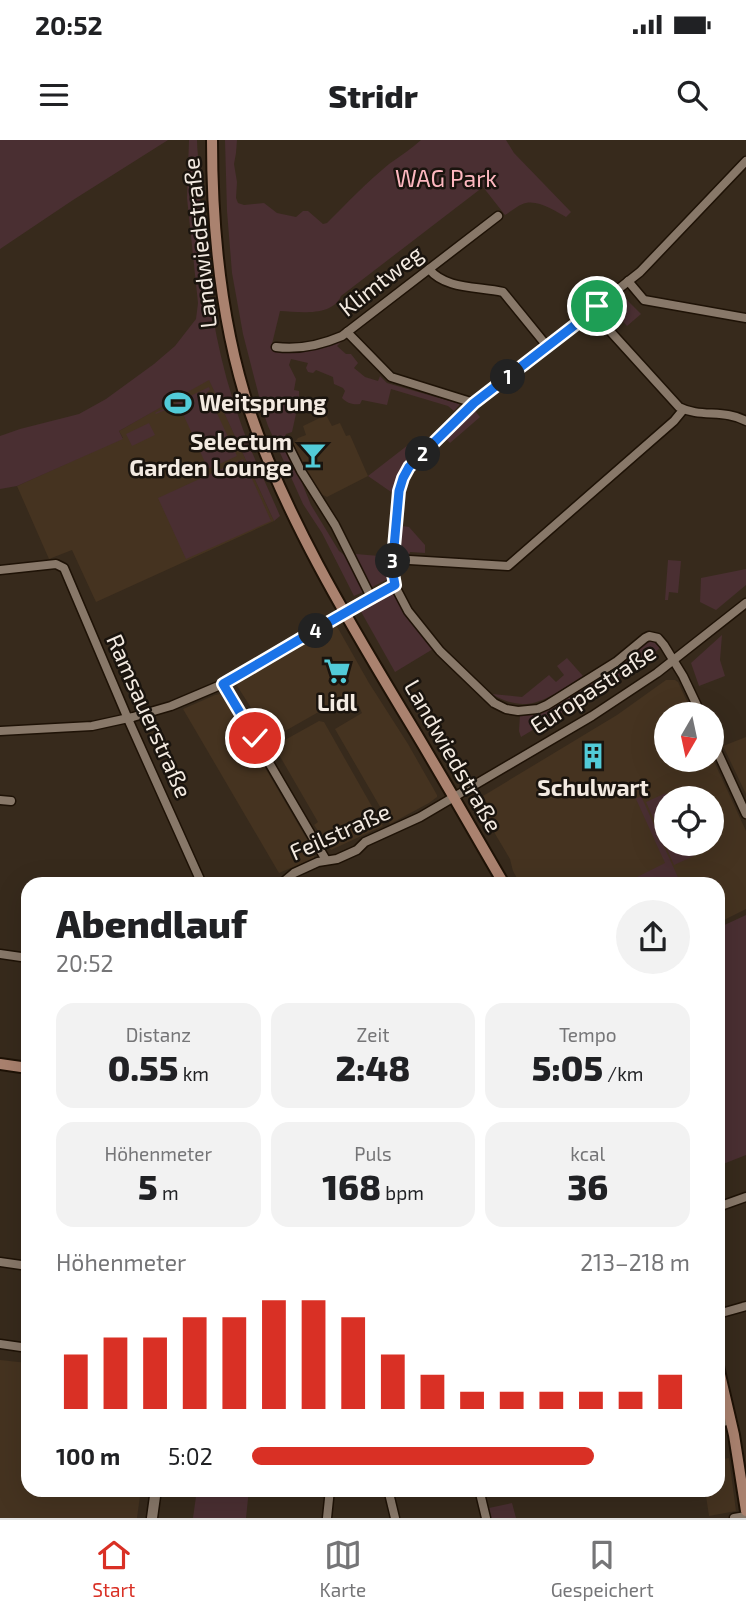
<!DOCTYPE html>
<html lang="de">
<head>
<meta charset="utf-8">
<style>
	:root { --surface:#fff; --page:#f2f2f2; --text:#202124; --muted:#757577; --line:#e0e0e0; --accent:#d93025 }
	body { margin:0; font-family:"Exo 2",sans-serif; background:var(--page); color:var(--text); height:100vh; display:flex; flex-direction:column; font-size:26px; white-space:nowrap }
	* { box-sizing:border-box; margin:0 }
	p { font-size:23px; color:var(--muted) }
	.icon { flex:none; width:38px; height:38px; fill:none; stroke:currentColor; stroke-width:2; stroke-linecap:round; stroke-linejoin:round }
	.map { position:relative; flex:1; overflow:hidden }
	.panel { position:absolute; left:21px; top:737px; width:704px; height:620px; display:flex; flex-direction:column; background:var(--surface); border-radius:21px; box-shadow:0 7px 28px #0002 }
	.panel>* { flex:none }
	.needle { width:46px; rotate:189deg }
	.fabs { position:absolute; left:654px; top:562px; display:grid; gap:14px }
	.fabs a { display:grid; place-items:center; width:70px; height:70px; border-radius:50%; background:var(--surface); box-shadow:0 7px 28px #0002; font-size:35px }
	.pin { position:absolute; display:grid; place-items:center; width:60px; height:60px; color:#fff; margin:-30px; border:4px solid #fff; border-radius:50%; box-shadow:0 2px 7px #0007 }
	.km { position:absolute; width:35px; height:35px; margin:-18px; border-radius:50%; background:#222; color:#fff; font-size:19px; line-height:35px; text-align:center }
	.round { display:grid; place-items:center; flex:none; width:74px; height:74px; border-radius:37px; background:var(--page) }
	.head { display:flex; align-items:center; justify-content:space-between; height:119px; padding:0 35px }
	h1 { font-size:38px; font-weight:800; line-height:52px }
	.figures { display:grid; grid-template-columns:repeat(3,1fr); gap:10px; height:119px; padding:7px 35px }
	.figures div { display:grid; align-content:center; border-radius:18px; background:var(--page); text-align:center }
	.figures b { font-size:35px; font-weight:800 }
	.figures small { font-size:19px; font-weight:400 }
	.figures p { font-size:19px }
	.chart { height:196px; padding:14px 35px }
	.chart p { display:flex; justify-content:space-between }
	.chart svg { width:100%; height:126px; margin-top:7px; stroke:var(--accent); stroke-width:6 }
	ul { padding:0 35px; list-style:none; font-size:23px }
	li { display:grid; grid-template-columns:112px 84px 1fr; align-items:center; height:52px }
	li i { height:18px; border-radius:9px; background:var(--accent) }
	.status { display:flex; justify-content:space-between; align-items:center; height:49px; padding:0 35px; background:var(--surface); direction:ltr }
	.status svg { height:19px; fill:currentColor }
	header { display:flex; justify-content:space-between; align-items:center; height:91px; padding:0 35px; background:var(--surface); font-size:32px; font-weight:800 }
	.tab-bar { display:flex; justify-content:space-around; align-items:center; height:98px; border-top:2px solid var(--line); background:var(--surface); font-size:19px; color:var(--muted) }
	.tab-bar a { display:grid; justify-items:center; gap:4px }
	.tab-bar .current { color:var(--accent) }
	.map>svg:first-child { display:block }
</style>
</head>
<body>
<div class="status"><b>20:52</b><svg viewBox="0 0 49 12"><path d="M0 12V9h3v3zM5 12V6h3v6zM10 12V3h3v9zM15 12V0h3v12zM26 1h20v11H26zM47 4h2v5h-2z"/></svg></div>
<header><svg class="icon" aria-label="menu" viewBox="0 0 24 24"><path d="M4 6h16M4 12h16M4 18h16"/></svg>Stridr<svg class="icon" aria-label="search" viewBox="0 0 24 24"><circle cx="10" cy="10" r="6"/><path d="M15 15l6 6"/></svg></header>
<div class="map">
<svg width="746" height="1378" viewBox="0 0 746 1378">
	<rect width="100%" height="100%" fill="#372a1c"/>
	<g fill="#453320" fill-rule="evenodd">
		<path d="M209 239 274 381 96 462 72 410 49 419 17 346 123 298 119 291Z"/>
		<path d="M326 275 332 286 340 283 346 296 350 295 368 336 327 357 319 353 304 330 292 306 298 298 306 295 303 286Z"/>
		<path d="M335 483 369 543 408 604 437 655V657L429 663 390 684 335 589 362 573 358 564 352 567 345 557 271 599 234 541Z"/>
		<path d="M666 540H675L678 542 693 574H667V620H712V617L746 691V769L718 783V744H520L513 731 510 719 478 665V659L617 575ZM667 658H712V704H667Z"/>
		<path d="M220 554 224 558 315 713 314 718 279 733 183 569 215 555Z"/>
		<path d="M319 581 324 582 383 686 331 710 314 685 318 682 274 606Z"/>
		<path d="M746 597V654L723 606Z"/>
		<path d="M0 1220 28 1223V1349H141L137 1378H0Z"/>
		<path d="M729 1318 736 1371 709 1376 705 1349H718V1320Z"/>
	</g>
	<g fill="#4a2f32">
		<path d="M0 0H168L73 60 0 109Z"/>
		<path d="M189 0H197C197 11 199 21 199 32 202 114 211 199 239 278 250 311 266 343 280 376L274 381 209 240 119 291 123 299 17 346 0 349V296L20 289 79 274 106 259 154 224 175 206 196 179 198 163 187 58Z"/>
		<path d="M225 0H237L236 13 234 24 237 42 236 58 238 63 244 65 264 63 277 73 296 77 303 71H308L323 84 327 83C347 63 367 42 389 24 400 16 411 9 421 0H506L514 13 571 72 566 77C555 71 539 60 526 63 519 64 512 71 505 75L483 47 341 156C332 177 299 172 280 171L271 208 280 211 345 198 337 206 346 214H351L358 223 354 228 365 237 378 241 380 236 387 243 460 264 454 271 448 266 391 249 387 265 362 260 360 264C352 265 347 263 342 258L345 251 343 248 334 244 333 237 316 230 313 233 308 232 306 228 308 223 291 219 289 225 296 239 294 250 299 251V260L292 292 286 294 284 299 311 365 339 411C351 418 357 439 363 452L354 456 322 393 303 364 268 286 262 268 243 194 232 133 227 71Z"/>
		<path d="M624 157 641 174 627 186 611 168Z"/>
		<path d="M209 247 210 250 207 252 237 316 208 329 179 265 158 273 156 274 155 273Z"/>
		<path d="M475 271 480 277 450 303 446 299Z"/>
		<path d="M149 283 155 295 132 306 126 294Z"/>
		<path d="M408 305 417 313C404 325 397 336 394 354L368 336Z"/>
		<path d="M243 319 271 381 186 419 158 358Z"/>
		<path d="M402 386 409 387 425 405V413L410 412 409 415 401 414Z"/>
		<path d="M356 414 391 417 390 438 370 448 355 415Z"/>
		<path d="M668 420 681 421 678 453 669 452 668 460H665Z"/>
		<path d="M746 429V445L716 470 700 462 701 438Z"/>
		<path d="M389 452 394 453 406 475 433 509 395 532 359 468Z"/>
		<path d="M722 495 720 520 725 536 699 546 691 523Z"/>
		<path d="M650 501 654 502 660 508 634 529 521 597 519 591 520 575 534 574 560 562 620 526 645 503Z"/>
		<path d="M567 518 583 536C551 556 529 577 492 554L522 557 549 535 556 542 564 535 557 526Z"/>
		<path d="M666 653 668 658H667V704H689L694 716 674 725 646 662Z"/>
		<path d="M641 656 681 744H637L635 738 665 723 636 659Z"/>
		<path d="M746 775V1015L718 1026V788Z"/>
		<path d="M197 1349H249L246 1378H193Z"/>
		<path d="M512 1363 516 1378H491L489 1368Z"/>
	</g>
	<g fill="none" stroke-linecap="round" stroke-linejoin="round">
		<g stroke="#1e1206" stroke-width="11">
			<g id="minor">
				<path d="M429 129C446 150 479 146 503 152L547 206"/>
				<path d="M628 141 644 160 746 178"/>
				<path d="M592 176 584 178 474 263 409 327 403 339 399 351 393 419V434L397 450 408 471 440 511 494 563 506 569 518 571 538 569 547 565 616 522 645 498 649 496 658 498 664 505 683 536 701 574"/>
				<path d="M592 176 593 169 640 132 746 21"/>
				<path d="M592 176 600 180 679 267C700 278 725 269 746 281"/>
				<path d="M347 192 391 237 474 263"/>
				<path d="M276 207C299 210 321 205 342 196L498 76"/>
				<path d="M393 419 508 426 674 281 683 270"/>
				<path d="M0 430 56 424 64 428 128 579 202 744"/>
				<path d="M371 457 395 445"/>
				<path d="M223 544 326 720"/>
				<path d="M0 591 92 586 133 577 171 566 223 544 371 457 335 385 301 331 288 305"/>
				<path d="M712 600 746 674"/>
				<path d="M0 660 11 661"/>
				<path d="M281 744 294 733 318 722 337 719 357 710 365 702 420 677 592 576 657 533 746 463"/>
				<path d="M0 814 28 818"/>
				<path d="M718 1067 746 1057"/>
				<path d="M0 1122 28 1126"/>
				<path d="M718 1174 746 1166"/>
				<path d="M0 1204 28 1208"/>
				<path d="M718 1283 731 1280"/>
				<path d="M388 1349 395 1378"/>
				<path d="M479 1349 486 1378"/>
				<path d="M327 1378 330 1349"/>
				<path d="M734 1378 746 1376"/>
			</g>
		</g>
		<g stroke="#1e1206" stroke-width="13">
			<path id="tertiary" d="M152 1378 156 1349"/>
		</g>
		<g stroke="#1e1206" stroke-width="14">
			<g id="secondary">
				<path d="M212 0C212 92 221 185 250 272 285 375 346 477 402 570 437 627 470 686 504 744"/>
				<path d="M0 924 28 928"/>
				<path d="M718 1226 734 1295 746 1371"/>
			</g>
		</g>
		<use href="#minor" stroke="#887869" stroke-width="8"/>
		<use href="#tertiary" stroke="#887869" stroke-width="10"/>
		<use href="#secondary" stroke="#aa826f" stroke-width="10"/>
	</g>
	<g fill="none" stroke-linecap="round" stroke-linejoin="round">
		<g stroke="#fff" stroke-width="14">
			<path id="route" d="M255 598 223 544C281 511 337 476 395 445L393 434V419L399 351 403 338 409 327 474 263 584 178 592 176 593 169 597 166"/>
		</g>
		<use href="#route" stroke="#1a73e8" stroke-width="9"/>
	</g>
	<defs>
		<g id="stadium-bare" transform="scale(2.1)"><path d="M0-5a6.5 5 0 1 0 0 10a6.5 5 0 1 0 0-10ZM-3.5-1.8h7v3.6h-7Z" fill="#52cbd8" stroke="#1a140e" stroke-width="2.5" paint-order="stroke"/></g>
		<g id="bar-bare" transform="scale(2.1)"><path d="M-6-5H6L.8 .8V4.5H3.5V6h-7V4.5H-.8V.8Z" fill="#52cbd8" stroke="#1a140e" stroke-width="2.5" paint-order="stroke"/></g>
		<g id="supermarket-bare" transform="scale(2.1)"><path d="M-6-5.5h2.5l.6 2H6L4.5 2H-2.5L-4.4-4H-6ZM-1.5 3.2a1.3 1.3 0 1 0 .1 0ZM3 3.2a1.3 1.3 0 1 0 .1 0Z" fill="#52cbd8" stroke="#1a140e" stroke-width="2.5" paint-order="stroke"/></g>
		<g id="building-bare" transform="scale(2.1)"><path d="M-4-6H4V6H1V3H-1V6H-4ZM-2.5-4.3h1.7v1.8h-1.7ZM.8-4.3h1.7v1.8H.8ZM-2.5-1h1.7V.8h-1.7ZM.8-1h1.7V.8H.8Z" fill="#52cbd8" stroke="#1a140e" stroke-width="2.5" paint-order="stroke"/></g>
	</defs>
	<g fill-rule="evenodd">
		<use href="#stadium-bare" x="178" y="263"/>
		<use href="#bar-bare" x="313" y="315"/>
		<use href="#supermarket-bare" x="337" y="531"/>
		<use href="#building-bare" x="593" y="616"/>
	</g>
	<g text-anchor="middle" stroke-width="5" stroke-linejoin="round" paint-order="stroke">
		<g font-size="23" fill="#fdb7bf" stroke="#1a140e">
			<text x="446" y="47">WAG Park</text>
		</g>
		<g font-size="23" fill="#f3eae1" stroke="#1a140e">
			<text transform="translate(200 103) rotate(-96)" y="8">Landwiedstraße</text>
			<text transform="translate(381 141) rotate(-38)" y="8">Klimtweg</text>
			<text transform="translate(593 549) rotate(-33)" y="8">Europastraße</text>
			<text transform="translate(149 576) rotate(66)" y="8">Ramsauerstraße</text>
			<text transform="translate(453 616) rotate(60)" y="8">Landwiedstraße</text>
			<text transform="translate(340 692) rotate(-24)" y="8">Feilstraße</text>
		</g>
		<g font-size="23" font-weight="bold" fill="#f3eae1" stroke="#1a140e">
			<text x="199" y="271" text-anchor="start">Weitsprung</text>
			<text x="292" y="310" text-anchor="end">Selectum<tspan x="292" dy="26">Garden Lounge</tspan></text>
			<text x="337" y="571">Lidl</text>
			<text x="593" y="656">Schulwart</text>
		</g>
	</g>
</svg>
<div class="fabs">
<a><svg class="needle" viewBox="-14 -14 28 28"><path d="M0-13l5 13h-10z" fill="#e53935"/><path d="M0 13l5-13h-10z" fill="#757577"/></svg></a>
<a><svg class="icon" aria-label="locate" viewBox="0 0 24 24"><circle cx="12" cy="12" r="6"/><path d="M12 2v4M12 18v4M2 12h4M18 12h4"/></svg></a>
</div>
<div class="pin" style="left:597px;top:166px;background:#1e9e55"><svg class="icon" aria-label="arrive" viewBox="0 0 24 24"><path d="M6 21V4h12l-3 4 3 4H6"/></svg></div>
<div class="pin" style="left:255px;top:598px;background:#d93025"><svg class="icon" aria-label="check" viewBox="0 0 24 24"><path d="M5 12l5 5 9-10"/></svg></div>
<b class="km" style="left:508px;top:237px">1</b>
<b class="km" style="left:423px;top:314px">2</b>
<b class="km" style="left:393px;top:421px">3</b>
<b class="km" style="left:316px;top:491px">4</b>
<section class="panel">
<div class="head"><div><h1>Abendlauf</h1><p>20:52</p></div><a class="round"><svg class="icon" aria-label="share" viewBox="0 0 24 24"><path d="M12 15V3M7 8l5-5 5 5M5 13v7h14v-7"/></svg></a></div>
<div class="figures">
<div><p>Distanz</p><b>0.55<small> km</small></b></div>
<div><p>Zeit</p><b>2:48</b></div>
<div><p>Tempo</p><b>5:05<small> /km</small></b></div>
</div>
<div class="figures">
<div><p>Höhenmeter</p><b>5<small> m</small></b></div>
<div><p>Puls</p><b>168<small> bpm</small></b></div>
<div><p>kcal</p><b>36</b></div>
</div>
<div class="chart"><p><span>Höhenmeter</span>213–218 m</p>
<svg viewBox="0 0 160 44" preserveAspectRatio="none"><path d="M5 44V25M15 44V19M25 44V19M35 44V12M45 44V12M55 44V6M65 44V6M75 44V12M85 44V25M95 44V32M105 44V38M115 44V38M125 44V38M135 44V38M145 44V38M155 44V32"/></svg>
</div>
<ul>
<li><b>100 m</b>5:02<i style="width:78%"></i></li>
</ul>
</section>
</div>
<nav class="tab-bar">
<a class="current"><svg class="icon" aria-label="home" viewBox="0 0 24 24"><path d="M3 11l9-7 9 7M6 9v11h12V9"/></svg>Start</a>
<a><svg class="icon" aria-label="map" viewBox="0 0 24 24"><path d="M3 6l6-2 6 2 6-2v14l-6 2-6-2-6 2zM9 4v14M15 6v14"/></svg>Karte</a>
<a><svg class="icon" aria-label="saved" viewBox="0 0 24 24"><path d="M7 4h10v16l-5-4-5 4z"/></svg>Gespeichert</a>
</nav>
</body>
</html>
